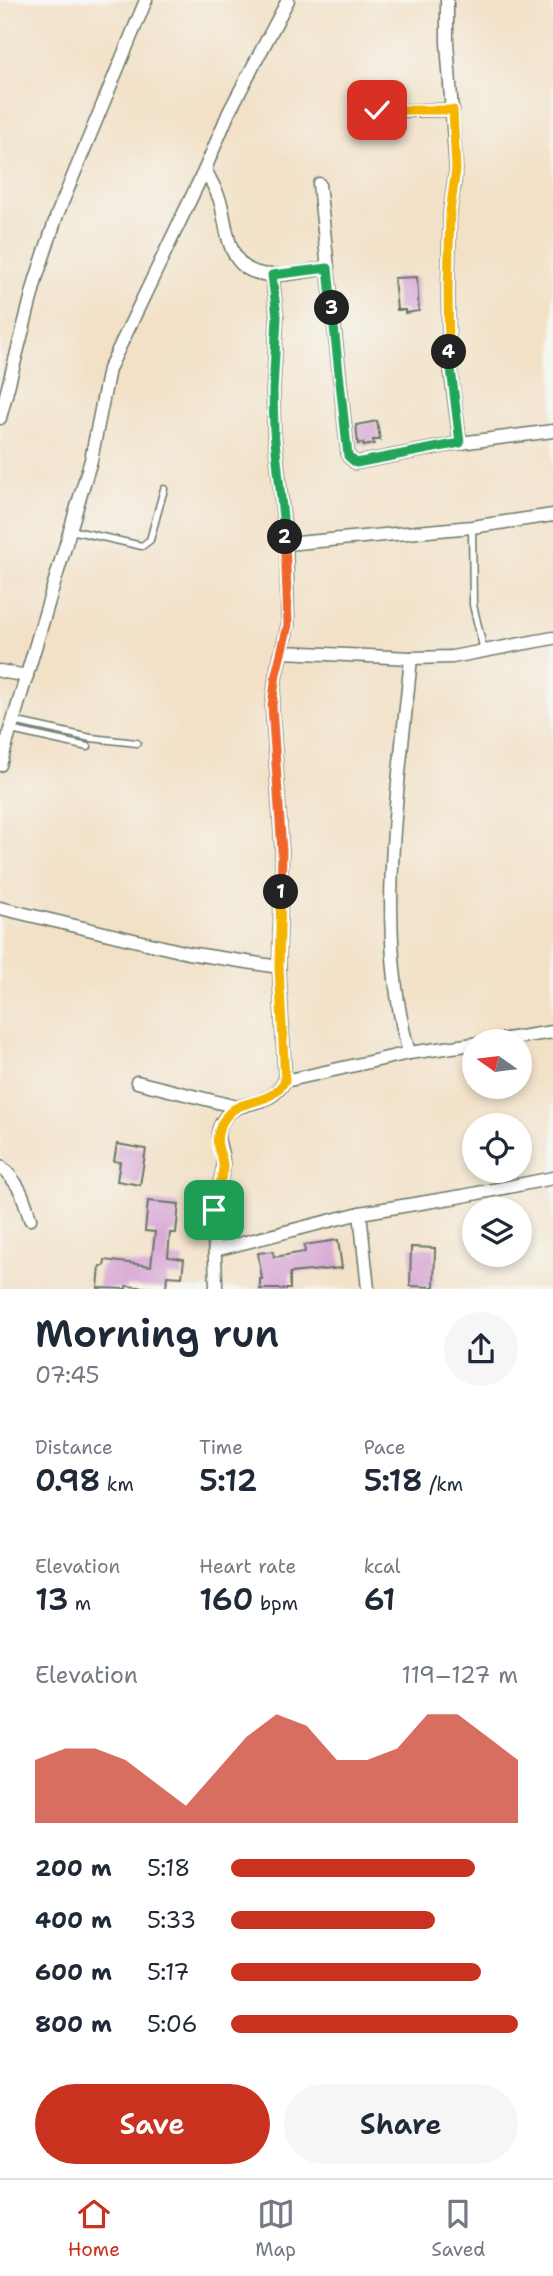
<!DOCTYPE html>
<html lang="en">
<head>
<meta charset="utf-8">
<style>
	:root { --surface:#fff; --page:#f6f6f7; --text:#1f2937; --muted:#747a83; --line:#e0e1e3; --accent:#c8321e }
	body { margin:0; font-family:"Shantell Sans",sans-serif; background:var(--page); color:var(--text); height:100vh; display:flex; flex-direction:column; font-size:26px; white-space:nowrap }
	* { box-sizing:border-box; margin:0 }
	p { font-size:23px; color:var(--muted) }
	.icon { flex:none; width:38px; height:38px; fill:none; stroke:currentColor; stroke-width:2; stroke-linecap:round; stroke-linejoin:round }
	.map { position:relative; height:1289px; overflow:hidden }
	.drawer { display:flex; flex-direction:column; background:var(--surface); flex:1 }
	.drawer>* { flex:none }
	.needle { width:46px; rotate:284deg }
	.tools { position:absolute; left:462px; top:1029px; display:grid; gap:14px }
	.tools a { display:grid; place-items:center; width:70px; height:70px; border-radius:50%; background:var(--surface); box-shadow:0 4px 10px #0003; font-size:35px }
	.pin { position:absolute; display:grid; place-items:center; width:60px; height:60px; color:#fff; margin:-30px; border-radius:14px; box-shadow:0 4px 10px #0006 }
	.km { position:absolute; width:35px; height:35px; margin:-18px; border-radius:50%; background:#222; color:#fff; font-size:19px; line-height:35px; text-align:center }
	.round { display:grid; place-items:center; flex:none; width:74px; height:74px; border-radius:37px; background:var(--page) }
	.overview { display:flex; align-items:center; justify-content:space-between; height:119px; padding:0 35px }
	h1 { font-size:38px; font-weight:600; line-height:52px }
	.stats { display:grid; grid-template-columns:repeat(3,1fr); gap:10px; height:119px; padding:7px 35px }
	.stats div { display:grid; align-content:center }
	.stats b { font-size:30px; font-weight:600 }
	.stats small { font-size:19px; font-weight:400 }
	.stats p { font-size:19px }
	.chart { height:196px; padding:14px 35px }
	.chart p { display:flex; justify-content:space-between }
	.chart svg { width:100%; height:126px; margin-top:7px; fill:var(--accent); opacity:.7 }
	.primary-button { display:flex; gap:14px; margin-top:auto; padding:14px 35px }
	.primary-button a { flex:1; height:80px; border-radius:42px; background:var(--accent); color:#fff; font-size:28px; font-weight:600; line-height:80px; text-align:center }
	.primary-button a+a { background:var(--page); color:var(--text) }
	ul { padding:0 35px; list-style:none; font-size:23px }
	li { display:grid; grid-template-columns:112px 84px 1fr; align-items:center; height:52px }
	li i { height:18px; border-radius:9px; background:var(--accent) }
	.tabs { display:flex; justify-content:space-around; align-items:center; height:98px; border-top:2px solid var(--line); background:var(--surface); font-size:19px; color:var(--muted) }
	.tabs a { display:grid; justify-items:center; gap:4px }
	.tabs .current { color:var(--accent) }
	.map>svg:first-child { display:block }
</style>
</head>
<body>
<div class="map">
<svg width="553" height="1289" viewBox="0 0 553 1289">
	<rect width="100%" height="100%" fill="#f6f6f2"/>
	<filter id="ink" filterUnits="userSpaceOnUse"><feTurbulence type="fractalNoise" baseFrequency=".0143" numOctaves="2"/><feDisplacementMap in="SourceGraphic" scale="14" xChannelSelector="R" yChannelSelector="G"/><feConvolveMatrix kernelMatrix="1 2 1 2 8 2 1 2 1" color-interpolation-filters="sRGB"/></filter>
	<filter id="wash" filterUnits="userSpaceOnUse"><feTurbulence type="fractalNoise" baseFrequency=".00686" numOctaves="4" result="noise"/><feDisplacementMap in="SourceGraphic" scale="28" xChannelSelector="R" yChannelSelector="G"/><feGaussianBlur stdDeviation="1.57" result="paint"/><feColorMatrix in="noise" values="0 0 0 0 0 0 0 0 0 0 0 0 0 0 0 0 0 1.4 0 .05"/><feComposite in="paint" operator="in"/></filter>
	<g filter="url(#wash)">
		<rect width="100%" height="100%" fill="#f2e1c7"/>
		<g id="blocks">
			<g fill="#d7a6d4">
				<path d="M417 277 419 311 405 313V310H397L394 278Z"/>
				<path d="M377 421 380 440H373L374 444 364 446 363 443 358 444 356 425Z"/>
				<path d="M117 1144 146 1149 140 1185 117 1181 120 1162 114 1161Z"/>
				<path d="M148 1201 179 1204 176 1233H170L168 1257 184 1259 182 1277 167 1276 166 1289 126 1286V1289L98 1288 100 1266H104L105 1260 151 1266 155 1232 145 1231Z"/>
				<path d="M338 1240 342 1268 290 1273V1289H260V1279H262L258 1253 273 1251 274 1257 305 1252 304 1245Z"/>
				<path d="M411 1247 435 1248 434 1287 410 1286Z"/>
			</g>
		</g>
	</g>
	<g filter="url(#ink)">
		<use href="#blocks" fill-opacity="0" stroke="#697667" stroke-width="2"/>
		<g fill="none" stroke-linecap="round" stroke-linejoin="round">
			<g stroke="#697667" stroke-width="9">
				<g id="lane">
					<path d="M472 527 473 605 484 651"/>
					<path d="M71 530 142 546 150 540 164 489"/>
					<path d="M13 721 91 738 137 743"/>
					<path d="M11 730 88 747"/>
				</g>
			</g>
			<g stroke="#697667" stroke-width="15">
				<g id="street">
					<path d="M447 0V42L456 169 450 212 448 291 449 357 460 443"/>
					<path d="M360 111 453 110"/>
					<path d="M205 169C210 180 218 192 221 204 229 237 228 275 273 275 291 275 310 270 328 268"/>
					<path d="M319 184 348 456 356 463 460 443 553 431"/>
					<path d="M0 418 36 279 57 215 146 0"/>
					<path d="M286 544 472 527 553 515"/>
					<path d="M283 652 411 658 452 657 553 638"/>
					<path d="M0 671 27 676"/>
					<path d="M0 765 91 460 109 369 205 169 229 112 288 0"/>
					<path d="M0 908 188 953 279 967"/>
					<path d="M493 1041 553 1032"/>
					<path d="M409 1053C374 928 399 786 411 658"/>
					<path d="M285 1081 409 1053 474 1044"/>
					<path d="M137 1082 237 1107"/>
					<path d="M0 1166C19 1183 23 1194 30 1219"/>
					<path d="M360 1213 368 1289"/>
					<path d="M215 1250 360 1213 463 1196 553 1178"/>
					<path d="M216 1289C216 1261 212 1231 215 1203 216 1190 223 1178 223 1166 224 1145 209 1137 227 1115 239 1102 257 1105 271 1096 277 1092 281 1087 285 1081L279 967 282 851 272 706 276 674 288 625 286 544 274 431 273 391 277 317 272 275"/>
				</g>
			</g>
			<use href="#lane" stroke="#fff" stroke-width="6"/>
			<use href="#street" stroke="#fff" stroke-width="12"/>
		</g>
	</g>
	<g fill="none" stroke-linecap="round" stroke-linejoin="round" filter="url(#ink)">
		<g stroke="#fff" stroke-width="14">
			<path id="split-1" d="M214 1210C215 1195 222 1182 223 1167 224 1159 219 1154 218 1146 215 1131 225 1112 240 1106 261 1098 271 1101 285 1081L279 967 281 892"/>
		</g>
		<g stroke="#fff" stroke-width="14">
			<path id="split-2" d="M281 892 282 851 272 706 276 674 288 625 285 537"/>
		</g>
		<g stroke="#fff" stroke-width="14">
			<path id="split-3" d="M285 537 274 431 273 391 277 317 272 275 328 268 332 308"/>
		</g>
		<g stroke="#fff" stroke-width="14">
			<path id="split-4" d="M332 308 348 456 356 463 460 443 449 352"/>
		</g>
		<g stroke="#fff" stroke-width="14">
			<path id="split-5" d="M377 110H453L456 169 450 212 448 291 449 352"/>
		</g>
		<use href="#split-1" stroke="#f5b400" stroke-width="9"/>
		<use href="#split-2" stroke="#f0652b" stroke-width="9"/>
		<use href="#split-3" stroke="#22a559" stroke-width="9"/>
		<use href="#split-4" stroke="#22a559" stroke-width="9"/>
		<use href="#split-5" stroke="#f5b400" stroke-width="9"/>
	</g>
</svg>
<div class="tools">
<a><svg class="needle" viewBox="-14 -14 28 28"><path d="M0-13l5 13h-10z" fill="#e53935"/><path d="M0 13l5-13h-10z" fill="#747a83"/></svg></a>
<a><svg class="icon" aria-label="locate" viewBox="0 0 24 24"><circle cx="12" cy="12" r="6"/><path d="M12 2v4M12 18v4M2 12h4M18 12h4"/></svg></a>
<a><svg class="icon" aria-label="layers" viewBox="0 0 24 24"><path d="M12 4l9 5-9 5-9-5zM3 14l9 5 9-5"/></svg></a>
</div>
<div class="pin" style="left:214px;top:1210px;background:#1e9e55"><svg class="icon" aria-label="arrive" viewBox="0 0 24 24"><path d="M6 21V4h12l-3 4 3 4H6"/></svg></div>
<div class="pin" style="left:377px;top:110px;background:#d93025"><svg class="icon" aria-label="check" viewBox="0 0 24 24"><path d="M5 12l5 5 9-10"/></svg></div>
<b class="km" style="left:281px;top:892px">1</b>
<b class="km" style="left:285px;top:537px">2</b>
<b class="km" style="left:332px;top:308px">3</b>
<b class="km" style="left:449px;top:352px">4</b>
</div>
<section class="drawer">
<div class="overview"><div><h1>Morning run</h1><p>07:45</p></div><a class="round"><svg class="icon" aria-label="share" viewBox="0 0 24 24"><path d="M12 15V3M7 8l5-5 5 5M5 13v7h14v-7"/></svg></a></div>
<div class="stats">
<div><p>Distance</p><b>0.98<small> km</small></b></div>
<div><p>Time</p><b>5:12</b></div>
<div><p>Pace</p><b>5:18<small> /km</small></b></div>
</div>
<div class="stats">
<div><p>Elevation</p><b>13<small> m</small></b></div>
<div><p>Heart rate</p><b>160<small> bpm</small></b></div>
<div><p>kcal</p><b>61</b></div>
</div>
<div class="chart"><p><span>Elevation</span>119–127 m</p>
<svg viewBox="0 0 160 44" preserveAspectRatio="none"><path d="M0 44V22L10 18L20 18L30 22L40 30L50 38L60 26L70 14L80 6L90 10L100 22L110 22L120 18L130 6L140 6L150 14L160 22V44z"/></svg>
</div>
<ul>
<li><b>200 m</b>5:18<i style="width:85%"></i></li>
<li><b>400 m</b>5:33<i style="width:71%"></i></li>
<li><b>600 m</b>5:17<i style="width:87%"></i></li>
<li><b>800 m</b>5:06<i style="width:100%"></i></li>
</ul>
<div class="primary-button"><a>Save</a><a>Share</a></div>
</section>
<nav class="tabs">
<a class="current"><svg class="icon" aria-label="home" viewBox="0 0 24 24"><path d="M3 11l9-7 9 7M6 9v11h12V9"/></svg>Home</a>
<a><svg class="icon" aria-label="map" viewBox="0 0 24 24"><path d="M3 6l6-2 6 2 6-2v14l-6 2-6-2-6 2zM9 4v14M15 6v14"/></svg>Map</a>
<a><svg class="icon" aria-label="saved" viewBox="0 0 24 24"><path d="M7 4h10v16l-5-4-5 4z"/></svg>Saved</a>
</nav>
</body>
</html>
